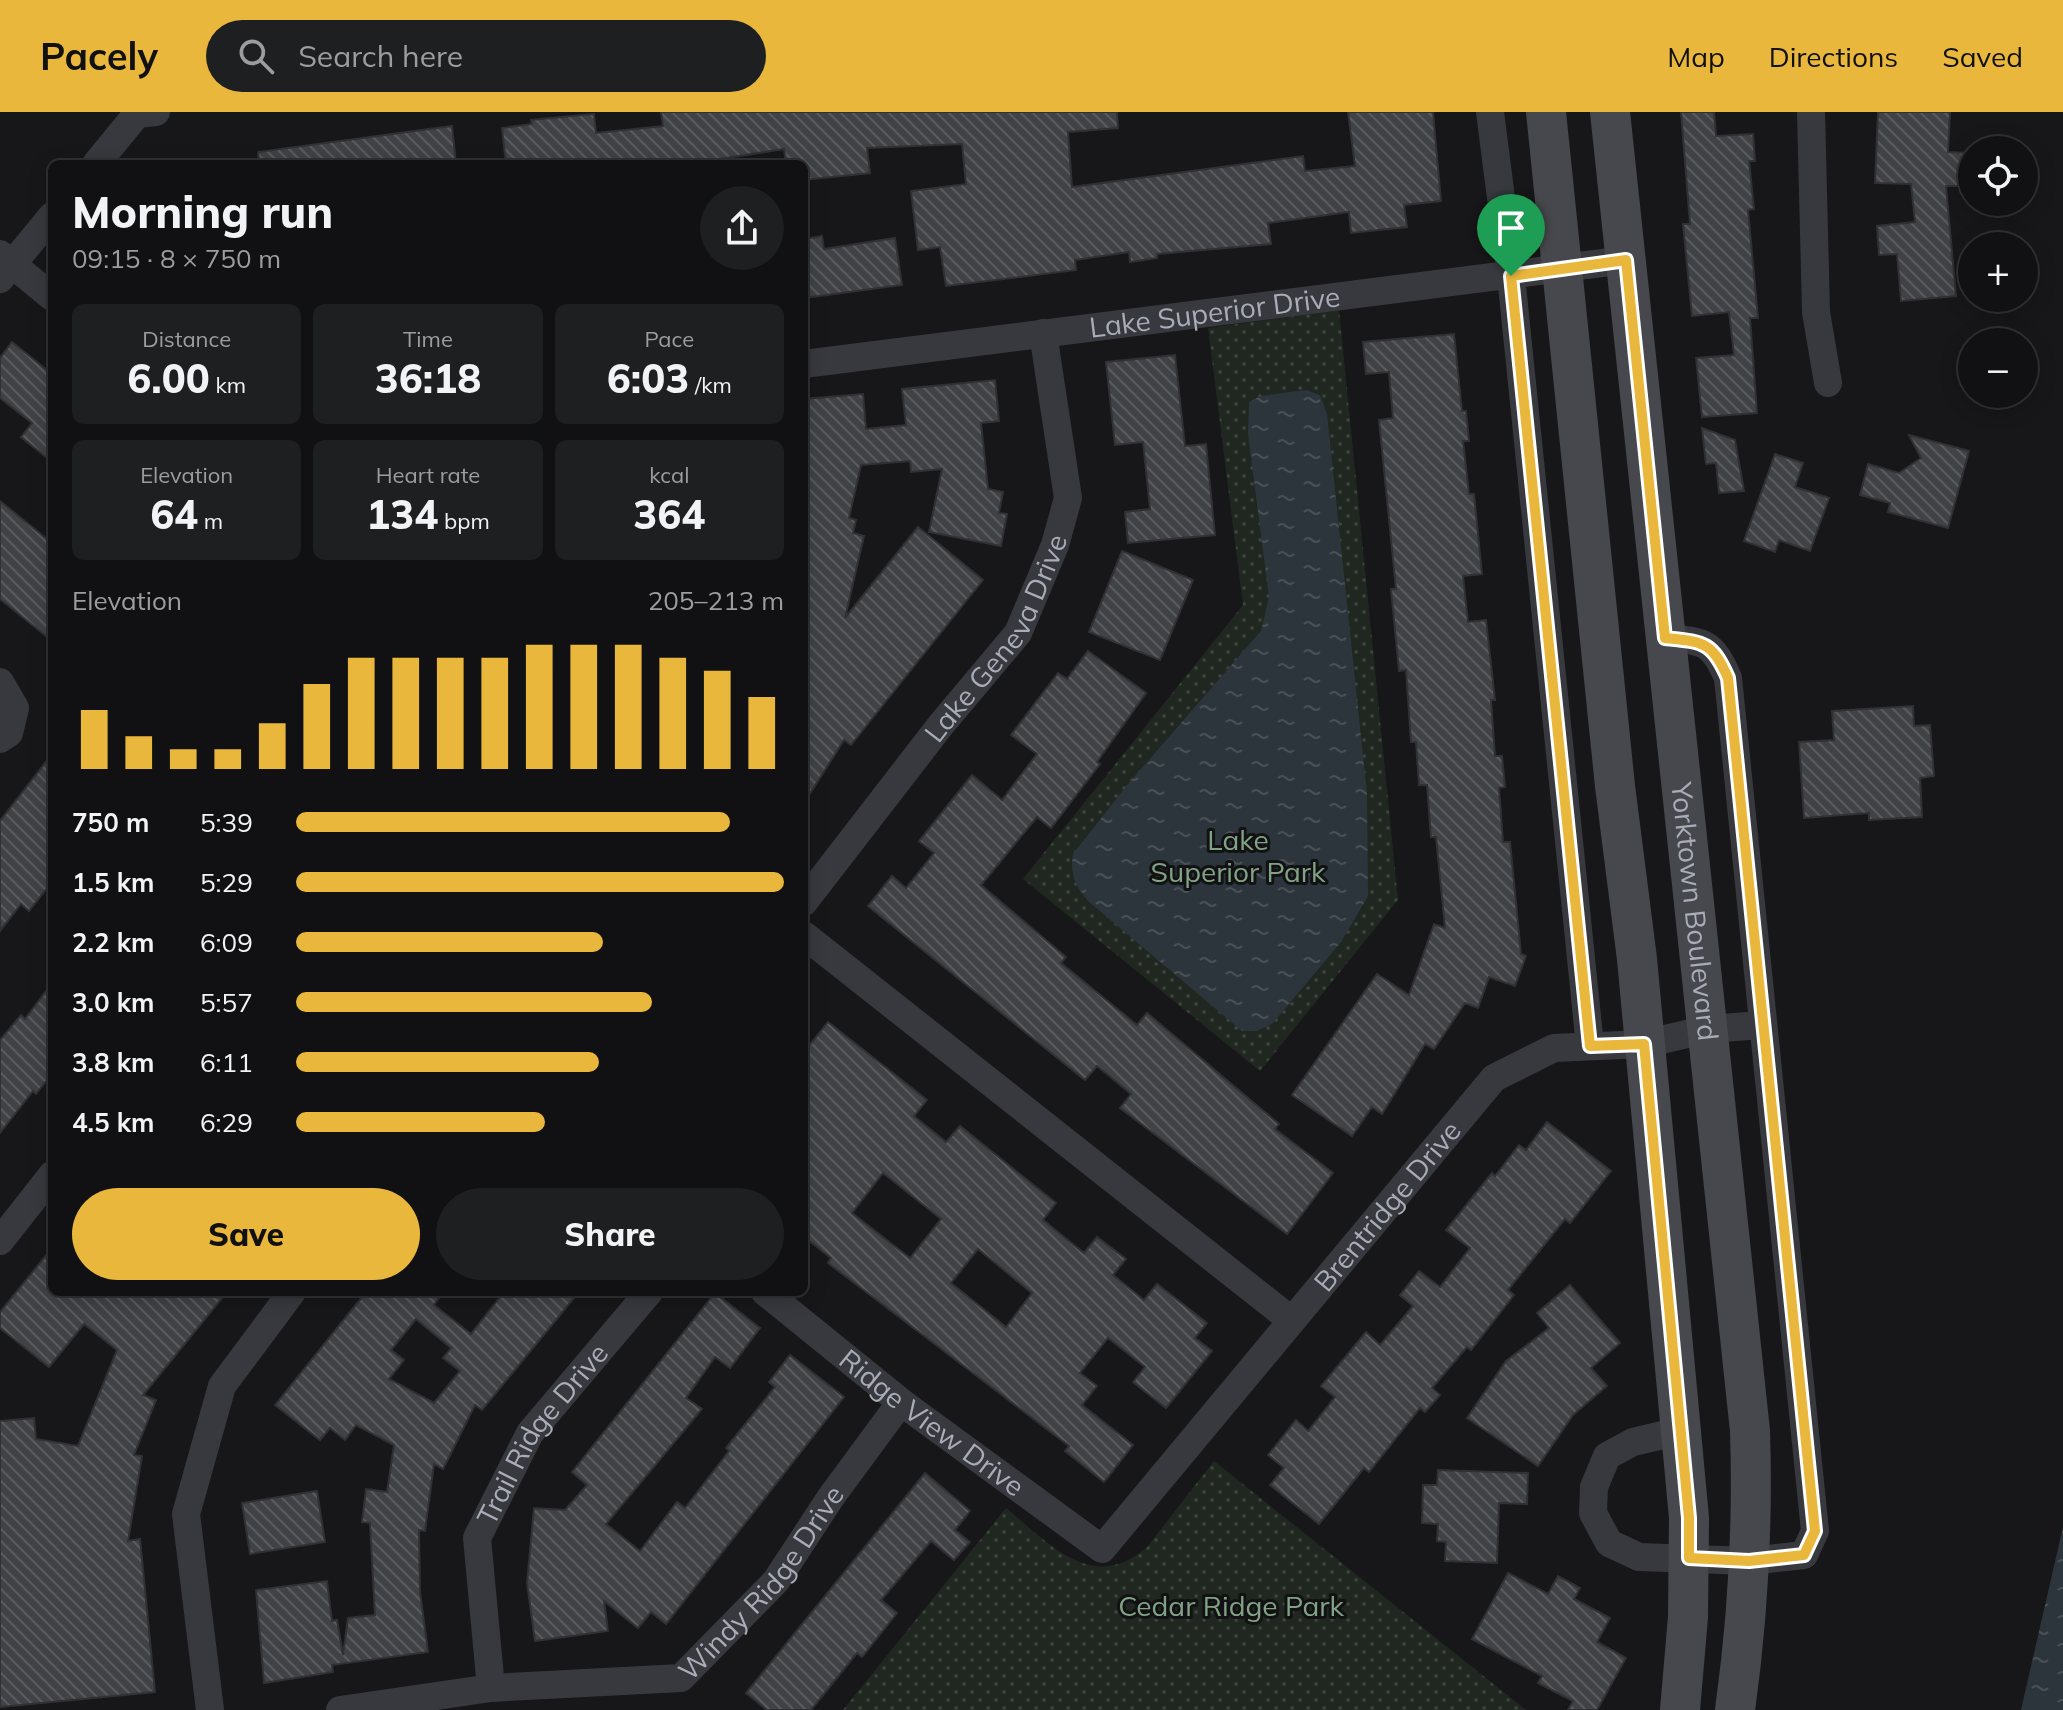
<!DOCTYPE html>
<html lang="en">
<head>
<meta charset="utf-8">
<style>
	:root { --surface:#111113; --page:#1e1f21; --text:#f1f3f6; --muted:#9c9da0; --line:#303133; --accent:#eab73d }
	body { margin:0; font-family:Mulish,sans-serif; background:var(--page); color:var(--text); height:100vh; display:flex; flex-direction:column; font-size:30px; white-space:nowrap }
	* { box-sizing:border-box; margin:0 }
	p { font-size:26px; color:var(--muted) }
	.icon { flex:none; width:44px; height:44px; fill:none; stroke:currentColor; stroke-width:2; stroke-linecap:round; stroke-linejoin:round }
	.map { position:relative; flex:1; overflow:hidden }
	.details { position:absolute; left:48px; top:48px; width:760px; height:1136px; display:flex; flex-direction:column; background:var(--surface); border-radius:12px; box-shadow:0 4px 20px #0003,0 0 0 2px var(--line) }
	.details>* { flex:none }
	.fabs { position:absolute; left:1958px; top:24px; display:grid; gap:16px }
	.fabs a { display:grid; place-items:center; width:80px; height:80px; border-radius:50%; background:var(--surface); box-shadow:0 4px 20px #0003,0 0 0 2px var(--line); font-size:40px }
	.pin { position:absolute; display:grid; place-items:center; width:68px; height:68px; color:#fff; margin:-82px -34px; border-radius:50% 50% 50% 0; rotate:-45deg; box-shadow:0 0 8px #0007 }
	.pin .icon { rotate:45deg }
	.round { display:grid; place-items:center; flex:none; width:84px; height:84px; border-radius:42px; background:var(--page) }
	.summary { display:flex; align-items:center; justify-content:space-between; height:136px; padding:0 24px }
	h1 { font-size:44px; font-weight:800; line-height:60px }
	.stats { display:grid; grid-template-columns:repeat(3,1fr); gap:12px; height:136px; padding:8px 24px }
	.stats div { display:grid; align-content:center; border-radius:12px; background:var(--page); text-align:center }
	.stats b { font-size:40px; font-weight:800 }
	.stats small { font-size:22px; font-weight:400 }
	.stats p { font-size:22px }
	.chart { height:224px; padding:16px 24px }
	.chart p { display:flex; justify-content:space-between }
	.chart svg { width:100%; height:144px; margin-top:8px; stroke:var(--accent); stroke-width:6 }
	.primary-button { display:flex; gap:16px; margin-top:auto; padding:16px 24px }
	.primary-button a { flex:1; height:92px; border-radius:48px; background:var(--accent); color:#111; font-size:32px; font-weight:800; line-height:92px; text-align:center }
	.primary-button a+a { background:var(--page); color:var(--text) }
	ul { padding:0 24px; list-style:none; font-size:26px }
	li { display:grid; grid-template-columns:128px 96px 1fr; align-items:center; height:60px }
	li i { height:20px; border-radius:10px; background:var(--accent) }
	header { display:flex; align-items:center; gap:48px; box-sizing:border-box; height:112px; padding:0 40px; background:var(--accent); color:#111 }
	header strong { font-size:38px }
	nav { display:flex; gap:44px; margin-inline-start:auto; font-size:28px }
	.search { width:560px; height:72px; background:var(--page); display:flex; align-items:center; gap:20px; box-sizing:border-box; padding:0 28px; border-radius:44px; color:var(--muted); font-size:30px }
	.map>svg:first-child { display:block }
</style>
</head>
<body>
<header>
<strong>Pacely</strong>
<div class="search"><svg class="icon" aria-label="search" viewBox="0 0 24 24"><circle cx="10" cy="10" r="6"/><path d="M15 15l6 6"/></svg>Search here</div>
<nav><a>Map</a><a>Directions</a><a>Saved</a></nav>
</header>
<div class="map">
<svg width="2063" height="1598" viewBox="0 0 2063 1598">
	<defs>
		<pattern id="grass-dots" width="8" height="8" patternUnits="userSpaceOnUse" patternTransform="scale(2)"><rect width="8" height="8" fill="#1f2720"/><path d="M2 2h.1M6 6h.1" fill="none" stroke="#3d443e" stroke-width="1.8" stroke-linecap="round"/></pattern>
		<pattern id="water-ripples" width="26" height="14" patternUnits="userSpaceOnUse" patternTransform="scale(2)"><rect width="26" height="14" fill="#2d353c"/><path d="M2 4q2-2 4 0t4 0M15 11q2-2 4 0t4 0" fill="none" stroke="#495056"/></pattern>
		<pattern id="building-back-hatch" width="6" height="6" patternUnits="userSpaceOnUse" patternTransform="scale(2)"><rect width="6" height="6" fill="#414246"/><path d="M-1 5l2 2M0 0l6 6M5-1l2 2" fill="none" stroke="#5a5b5f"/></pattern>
	</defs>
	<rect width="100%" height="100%" fill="#171719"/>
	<g fill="url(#grass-dots)">
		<path d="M1339 198 1398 788 1260 959 1023 767 1243 493 1208 216Z"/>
		<path d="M1214 1349 1526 1598H843L1006 1396C1049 1431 1092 1483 1147 1435Z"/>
	</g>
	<g fill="url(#water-ripples)">
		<path d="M1306 278 1320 283 1327 302 1367 682 1368 784 1341 830 1273 911 1257 919H1242L1088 789C1075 772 1070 763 1073 742L1128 672 1261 519 1269 485 1248 322 1249 290 1261 284Z"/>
		<path d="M2063 1415V1598H2021Z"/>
	</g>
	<g fill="url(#building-back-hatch)" stroke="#313135" stroke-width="2" fill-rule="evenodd">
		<path d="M661 0H1117L1118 16 1068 20 1072 75 1303 44 1305 59 1355 54 1348 0H1433L1441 89 1404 93 1407 115 1351 121 1349 100 1268 111 1271 132 1157 142V146L1130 150 1129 140 1075 148 1076 158 946 174 940 135 918 138 911 79 966 72 962 32 867 36 870 61 804 68V52H786L784 37 688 52H624L623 48 506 52 502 16 532 12 531 8 594 2 596 21 663 14Z"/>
		<path d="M1681 0H1714L1716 24 1753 22 1755 49H1749L1754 97 1748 98 1758 206H1750L1757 301 1702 305 1696 246 1734 243 1729 200 1692 204 1683 112H1690Z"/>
		<path d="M1878 0H1950L1948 40 1972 41V74H1946L1956 184 1901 189 1897 142 1879 143 1877 114 1915 110 1911 72 1875 71Z"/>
		<path d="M452 14 456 52H259L258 40Z"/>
		<path d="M822 124 824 137 895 126 902 173 804 186V127Z"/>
		<path d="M1454 222 1462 299H1466L1469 329H1463L1469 382H1474L1482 462 1463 464 1468 510 1486 508 1495 588H1491L1495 644H1502L1505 675 1499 676 1503 730H1510L1521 842 1526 844 1515 874 1489 865 1478 896 1465 891 1434 937 1425 932 1382 1002 1372 995 1352 1024 1292 983 1377 862 1409 883 1434 812 1445 816 1436 725H1431L1427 673H1419L1416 630H1411L1406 558 1399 559 1391 477H1396L1379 308 1393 306 1389 260 1366 262 1363 230Z"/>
		<path d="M12 230 52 262V350L21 325 32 311 0 286V246Z"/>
		<path d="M1175 243 1185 334 1206 332 1215 423 1128 431 1125 400 1150 397 1143 330 1115 333 1106 250Z"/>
		<path d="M995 268 999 309 981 311 988 377 1003 380 999 401 1007 402 1001 434 929 420 942 357 911 360 910 349 861 353 849 406 856 408 853 421 864 424 845 506 918 415 983 468 851 633 844 628 804 691V287L863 282 866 317 906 313 902 277Z"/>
		<path d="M1702 316 1735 328 1744 379 1719 381 1716 351 1706 352Z"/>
		<path d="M1909 323 1969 339 1948 416 1888 400 1890 391 1860 383 1868 352 1899 361 1921 346Z"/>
		<path d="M1775 342 1803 351 1795 375 1829 386 1810 439 1779 428 1775 440 1744 429Z"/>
		<path d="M0 389 52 431V529L0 487Z"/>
		<path d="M1122 439 1193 468 1160 548 1089 520Z"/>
		<path d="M1088 539 1146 581 1097 650 1100 652 1051 716 1037 705 981 773 1066 845 1061 851 1137 913 1147 901 1279 1012 1275 1017 1333 1061 1287 1122 1120 996 1131 982 1097 954 1085 968 868 794 892 764 906 776 934 741 919 729 972 663 1002 688 1037 642 1011 623 1058 561 1067 567Z"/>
		<path d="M1913 594 1914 614 1930 613 1934 664 1920 666 1922 705 1869 708V701L1804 706 1799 630 1834 628 1832 599Z"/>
		<path d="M52 642V770L29 799 21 792 0 819V709Z"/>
		<path d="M52 871V962L36 982 33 979 0 1021V928L21 903 25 907Z"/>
		<path d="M828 910 927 988 914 1004 946 1030 960 1014 1056 1091 1043 1108 1084 1141 1097 1125 1126 1147 1113 1163 1144 1188 1157 1172 1207 1211 1195 1226 1212 1239 1166 1296 1133 1270 1145 1255 1108 1226 1080 1261 1097 1274 1082 1293 1133 1333 1104 1370 1065 1339 1069 1334 828 1151 831 1146 804 1125V940ZM883 1061 941 1107 910 1146 852 1101ZM978 1137 1032 1181 1006 1215 951 1171Z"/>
		<path d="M1547 1010 1611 1059 1570 1111 1565 1107 1508 1178 1514 1183 1471 1238 1467 1235 1432 1276 1440 1283 1425 1300 1420 1296 1369 1360 1364 1356 1319 1412 1270 1373 1284 1356 1268 1343 1296 1308 1308 1319 1335 1285 1321 1274 1366 1220 1380 1233 1413 1194 1400 1183 1419 1159 1440 1175 1470 1136 1446 1118 1492 1061 1495 1064 1519 1033 1526 1038Z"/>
		<path d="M52 1136V1180H227L143 1283 156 1288 134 1343 142 1344 128 1429 140 1427 155 1580 0 1595V1309L34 1306 36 1327 78 1334 117 1238 84 1212 49 1255 0 1216V1200Z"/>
		<path d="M1570 1173 1620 1231 1591 1256 1607 1274 1573 1303 1538 1354 1467 1306 1506 1249 1549 1216 1537 1201Z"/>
		<path d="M366 1180H443L434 1193 471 1222 504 1180H579L482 1298 475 1293 443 1357 434 1352 425 1419 419 1418 420 1480 428 1540 332 1553 333 1560 264 1571 256 1478 327 1469 332 1509 337 1508 343 1543 348 1506 375 1503 370 1411 362 1410 366 1377 387 1380 394 1333 356 1313 345 1328 330 1316 320 1328 275 1293ZM416 1207 451 1236 443 1246 460 1259 434 1291 389 1267 404 1248 391 1238Z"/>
		<path d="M715 1181 760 1216 730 1256 715 1245 686 1286 702 1297 606 1412 640 1439 677 1390 685 1396 729 1339 726 1336 775 1275 769 1270 790 1243 844 1285 666 1512 651 1500 638 1516 604 1489 608 1519 535 1529 527 1471 534 1396 565 1398 587 1373 572 1360Z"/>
		<path d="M1438 1358 1528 1361 1527 1392 1499 1391 1497 1451 1445 1449 1446 1430 1437 1429 1438 1412 1422 1411 1423 1373H1437Z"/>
		<path d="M925 1361 970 1399 955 1418 970 1430 954 1448 931 1429 881 1488 897 1501 862 1545 857 1541 811 1598H767L746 1581Z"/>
		<path d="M317 1379 325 1430 250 1442 242 1391Z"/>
		<path d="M1508 1461 1548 1482 1558 1464 1580 1476 1574 1487 1610 1506 1597 1530 1626 1546 1597 1598H1568L1573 1589 1538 1571 1542 1564 1472 1527Z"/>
	</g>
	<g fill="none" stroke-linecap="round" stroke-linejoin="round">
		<g stroke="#38393e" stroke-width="28">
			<path d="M1490 0 1511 164 1590 934"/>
			<path d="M1811 0 1816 200 1828 271"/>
			<path d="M96 52 137 2 156 0"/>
			<path d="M0 142 52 185"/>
			<path d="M0 167 52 104"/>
			<path id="s1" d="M804 252 1626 148"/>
			<path d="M1665 526C1704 529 1712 529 1728 566L1815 1419 1804 1443 1749 1449 1639 1445 1609 1431 1593 1401 1594 1375 1607 1344 1633 1330 1680 1319"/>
			<path d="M0 570 15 596 9 621 0 627"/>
			<path id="s2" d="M804 790 940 614 1018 521 1055 433 1068 386 1043 221"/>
			<path d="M804 823 1291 1208"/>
			<path d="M0 1129 52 1063"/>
			<path id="s3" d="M765 1180 901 1290 1102 1437 1494 966 1554 936 1644 932 1708 917 1762 913"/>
			<path id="s4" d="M491 1576 477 1426 530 1321 649 1180"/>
			<path d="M210 1598 186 1402 222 1274 292 1180"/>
			<path id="s5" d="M340 1598 491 1576 681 1566 776 1469 831 1385 901 1290"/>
		</g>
		<g stroke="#46484d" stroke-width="40">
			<path d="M1546 0 1615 674 1637 847 1689 1406 1688 1505 1680 1598"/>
			<path id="s6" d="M1610 0 1750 1319C1753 1412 1748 1505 1735 1598"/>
		</g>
	</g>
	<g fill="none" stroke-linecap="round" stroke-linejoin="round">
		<g stroke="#fff" stroke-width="16">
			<path id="route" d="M1626 148 1665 526C1703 530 1712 529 1728 566L1815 1419 1804 1443 1749 1449 1689 1446V1406L1644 932 1590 934 1511 164Z"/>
		</g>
		<use href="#route" stroke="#eab73d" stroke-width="10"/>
	</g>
	<g text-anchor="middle" stroke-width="6" stroke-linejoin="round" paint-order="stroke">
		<g font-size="28" fill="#a9adb8" stroke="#121214">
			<text dy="10" stroke="none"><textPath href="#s1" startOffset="414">Lake Superior Drive</textPath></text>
			<text dy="10" stroke="none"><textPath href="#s2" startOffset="328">Lake Geneva Drive</textPath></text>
			<text dy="10" stroke="none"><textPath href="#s6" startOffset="804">Yorktown Boulevard</textPath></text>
			<text dy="10" stroke="none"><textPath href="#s3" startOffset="870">Brentridge Drive</textPath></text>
			<text dy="10" stroke="none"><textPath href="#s3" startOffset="212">Ridge View Drive</textPath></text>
			<text dy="10" stroke="none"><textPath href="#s4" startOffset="274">Trail Ridge Drive</textPath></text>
			<text dy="10" stroke="none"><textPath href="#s5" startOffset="468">Windy Ridge Drive</textPath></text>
		</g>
		<g font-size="28" fill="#81a285" stroke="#121214">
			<text x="1238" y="738">Lake<tspan x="1238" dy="32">Superior Park</tspan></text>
			<text x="1231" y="1504">Cedar Ridge Park</text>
		</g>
	</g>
</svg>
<div class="fabs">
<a><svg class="icon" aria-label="locate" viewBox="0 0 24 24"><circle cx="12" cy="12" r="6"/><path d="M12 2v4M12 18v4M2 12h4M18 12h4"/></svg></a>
<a>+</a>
<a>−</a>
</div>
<div class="pin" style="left:1511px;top:164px;background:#1e9e55"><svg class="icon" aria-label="arrive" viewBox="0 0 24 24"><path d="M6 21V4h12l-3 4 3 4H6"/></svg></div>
<section class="details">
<div class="summary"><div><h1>Morning run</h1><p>09:15 · 8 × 750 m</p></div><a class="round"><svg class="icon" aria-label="share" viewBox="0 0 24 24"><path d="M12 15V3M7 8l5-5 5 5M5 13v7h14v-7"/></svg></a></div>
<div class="stats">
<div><p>Distance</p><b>6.00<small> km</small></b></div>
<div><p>Time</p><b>36:18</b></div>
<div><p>Pace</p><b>6:03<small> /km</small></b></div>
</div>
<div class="stats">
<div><p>Elevation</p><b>64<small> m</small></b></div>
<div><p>Heart rate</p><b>134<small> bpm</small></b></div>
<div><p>kcal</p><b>364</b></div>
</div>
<div class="chart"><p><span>Elevation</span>205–213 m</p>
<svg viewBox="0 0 160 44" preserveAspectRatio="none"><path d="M5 44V26M15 44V34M25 44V38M35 44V38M45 44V30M55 44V18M65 44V10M75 44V10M85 44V10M95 44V10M105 44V6M115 44V6M125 44V6M135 44V10M145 44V14M155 44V22"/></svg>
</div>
<ul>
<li><b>750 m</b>5:39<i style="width:89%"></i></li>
<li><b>1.5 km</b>5:29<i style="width:100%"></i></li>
<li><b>2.2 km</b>6:09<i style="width:63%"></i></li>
<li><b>3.0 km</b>5:57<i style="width:73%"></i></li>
<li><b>3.8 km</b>6:11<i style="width:62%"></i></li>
<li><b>4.5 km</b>6:29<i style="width:51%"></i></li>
</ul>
<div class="primary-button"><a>Save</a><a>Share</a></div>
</section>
</div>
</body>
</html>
